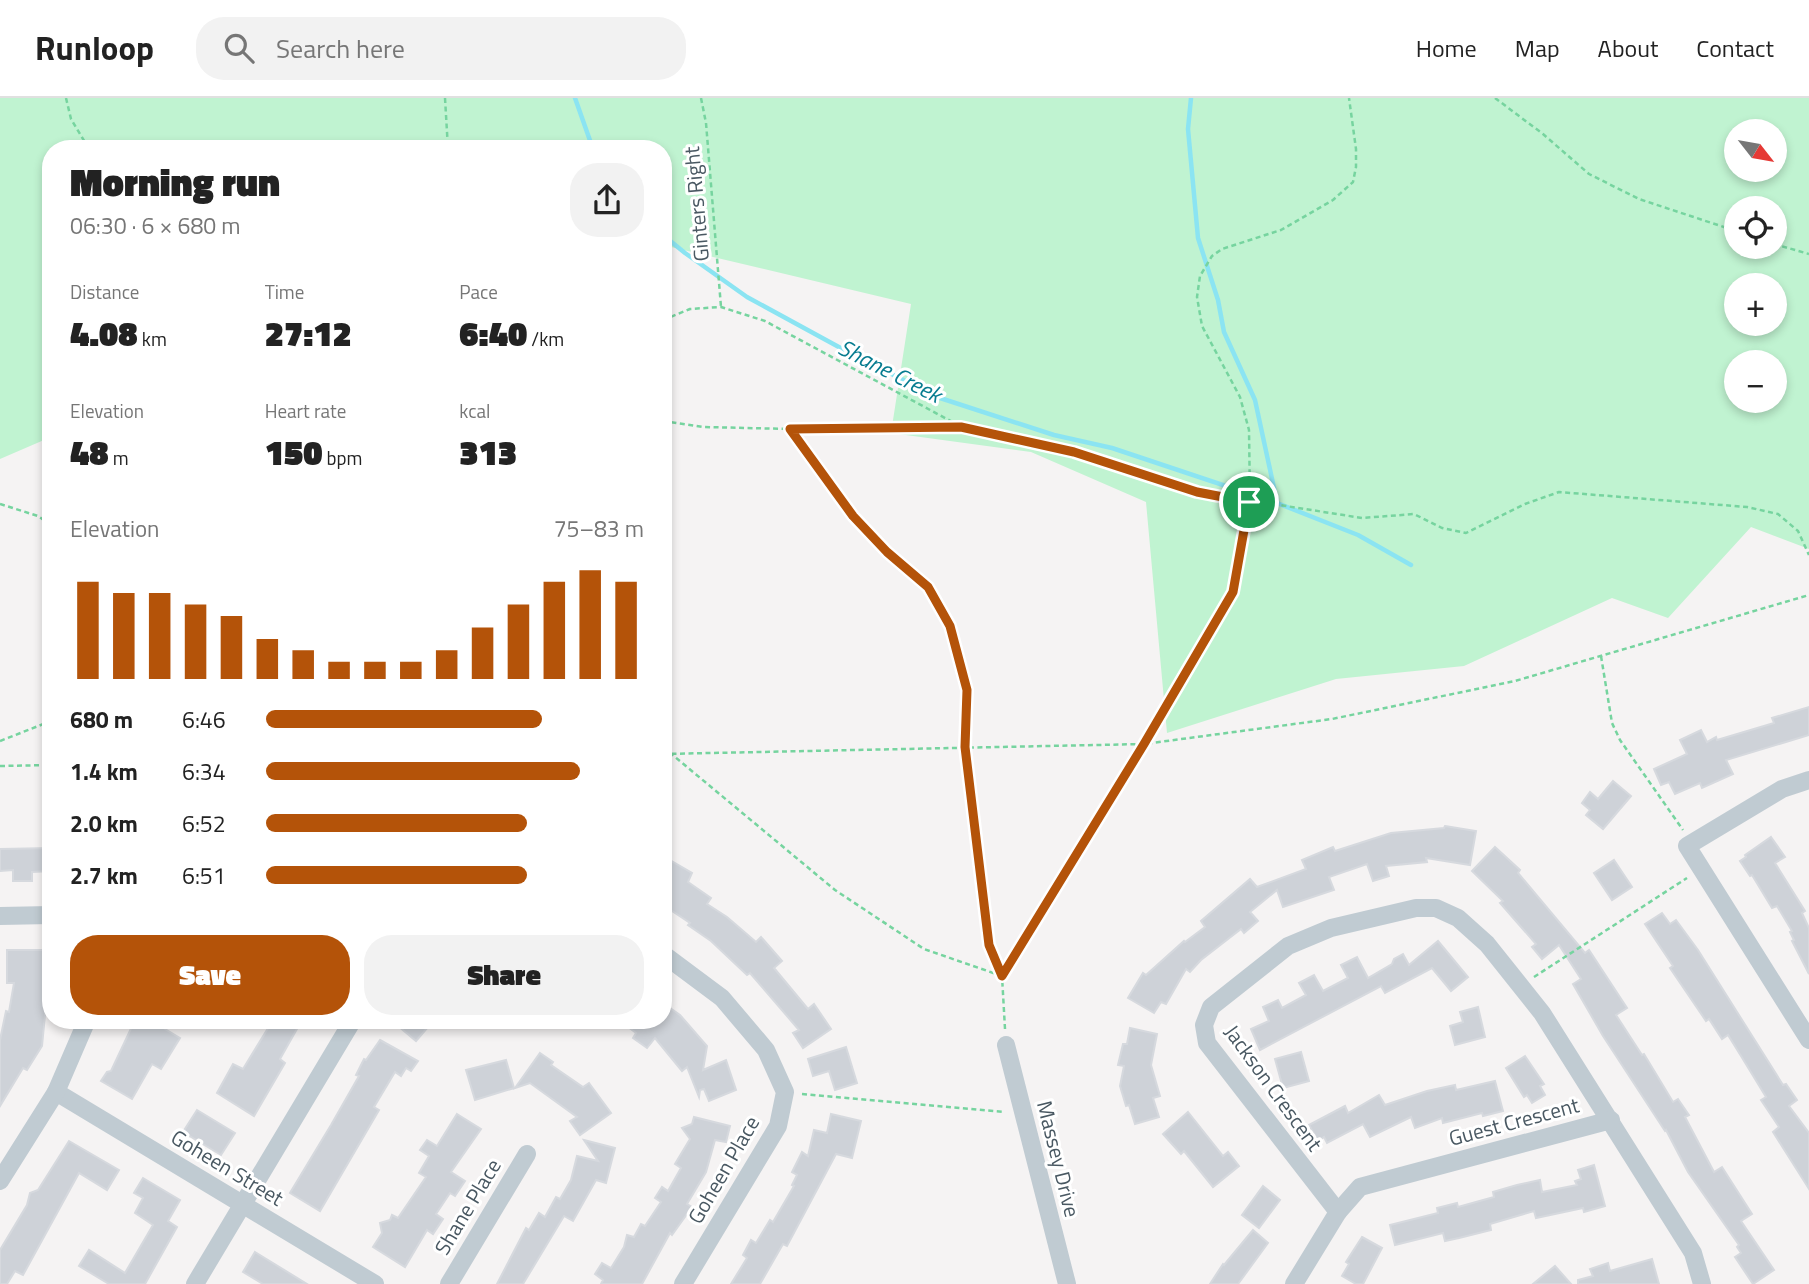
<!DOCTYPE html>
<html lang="en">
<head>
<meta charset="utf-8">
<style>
	:root { --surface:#fff; --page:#f2f2f2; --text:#222; --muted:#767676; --line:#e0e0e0; --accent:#b45309 }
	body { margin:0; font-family:"Titillium Web",sans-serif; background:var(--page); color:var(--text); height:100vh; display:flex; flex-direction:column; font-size:26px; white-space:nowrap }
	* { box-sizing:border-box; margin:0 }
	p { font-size:23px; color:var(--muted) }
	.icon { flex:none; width:38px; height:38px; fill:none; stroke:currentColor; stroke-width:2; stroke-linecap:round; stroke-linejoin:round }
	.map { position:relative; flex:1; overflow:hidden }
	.details { position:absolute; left:42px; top:42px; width:630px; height:889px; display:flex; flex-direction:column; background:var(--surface); border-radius:28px; box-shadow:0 4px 10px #0003 }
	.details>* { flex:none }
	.needle { width:46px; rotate:121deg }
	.fabs { position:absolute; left:1724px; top:21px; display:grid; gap:14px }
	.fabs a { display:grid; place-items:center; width:63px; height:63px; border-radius:50%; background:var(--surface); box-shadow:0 4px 10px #0003; font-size:35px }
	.pin { position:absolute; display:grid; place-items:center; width:60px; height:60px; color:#fff; margin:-30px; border:4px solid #fff; border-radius:50%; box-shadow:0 2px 7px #0007 }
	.round { display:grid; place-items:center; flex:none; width:74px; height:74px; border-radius:28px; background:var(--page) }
	.headline { display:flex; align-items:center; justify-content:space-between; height:119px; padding:0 28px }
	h1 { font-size:38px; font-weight:800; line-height:52px }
	.stats { display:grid; grid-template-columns:repeat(3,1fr); gap:10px; height:119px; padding:7px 28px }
	.stats div { display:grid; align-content:center }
	.stats b { font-size:35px; font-weight:800 }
	.stats small { font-size:19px; font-weight:400 }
	.stats p { font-size:19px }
	.chart { height:196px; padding:14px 28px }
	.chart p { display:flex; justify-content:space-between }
	.chart svg { width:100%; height:126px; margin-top:7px; stroke:var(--accent); stroke-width:6 }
	.action { display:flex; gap:14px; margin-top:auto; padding:14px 28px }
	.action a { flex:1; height:80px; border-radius:28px; background:var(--accent); color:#fff; font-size:28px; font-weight:800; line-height:80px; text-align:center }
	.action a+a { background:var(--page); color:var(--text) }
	ul { padding:0 28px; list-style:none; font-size:23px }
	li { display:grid; grid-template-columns:112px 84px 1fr; align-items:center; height:52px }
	li i { height:18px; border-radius:9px; background:var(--accent) }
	header { display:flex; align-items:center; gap:42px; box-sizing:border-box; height:98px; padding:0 35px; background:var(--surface); border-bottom:2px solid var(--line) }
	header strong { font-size:33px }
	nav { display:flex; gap:38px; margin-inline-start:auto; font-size:24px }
	.search { width:490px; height:63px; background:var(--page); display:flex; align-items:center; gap:18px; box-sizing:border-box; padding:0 24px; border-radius:28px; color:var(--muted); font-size:26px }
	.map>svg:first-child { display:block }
</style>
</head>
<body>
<header>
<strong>Runloop</strong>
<div class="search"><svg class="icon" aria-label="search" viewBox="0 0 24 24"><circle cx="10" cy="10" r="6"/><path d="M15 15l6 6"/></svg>Search here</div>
<nav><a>Home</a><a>Map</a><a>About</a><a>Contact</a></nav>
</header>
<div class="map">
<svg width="1809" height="1186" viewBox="0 0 1809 1186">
	<rect width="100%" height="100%" fill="#f5f3f3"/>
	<path fill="#c0f3d1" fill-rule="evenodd" d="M0 0H1809V451L1751 429 1668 520 1612 500 1464 568 1336 581 1167 635 1146 404 1031 354 891 335 911 206 671 149 663 155V51H51V339L0 361ZM1736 33H1774V72H1736ZM1736 110H1774V149H1736ZM1736 187H1774V226H1736ZM1736 264H1774V303H1736Z"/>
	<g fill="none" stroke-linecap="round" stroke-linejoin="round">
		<g stroke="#8be4f2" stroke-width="4.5">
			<path d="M575 0 593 51"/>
			<path d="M1191 0 1188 31 1198 140 1218 202 1224 234 1255 302 1277 404"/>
			<path d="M663 137 685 155 747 199 848 254 937 299 1054 337 1112 350 1277 405 1358 437 1411 467"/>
		</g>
	</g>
	<g fill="#ced2d8" stroke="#d6d9de" stroke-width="2">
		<path d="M1809 609V637L1726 662 1733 676 1702 690 1700 685 1675 696 1669 684 1661 687 1654 671 1687 656 1680 642 1701 632 1707 644 1716 639 1717 642 1774 625 1772 620Z"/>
		<path d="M1613 683 1631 698 1603 731 1586 717 1590 712 1582 705 1590 694 1598 701Z"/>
		<path d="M1445 728 1476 733 1470 767 1426 760 1427 764 1386 768 1389 778 1373 783 1367 766 1329 779 1334 792 1283 809 1277 792 1250 814 1258 823 1244 835 1241 831 1201 862 1190 874 1186 871 1166 906 1161 904 1154 915 1128 900 1143 875 1146 877 1184 843 1185 844 1205 829 1201 823 1250 781 1257 789 1306 771 1302 762 1333 749 1335 753 1391 735 1444 730Z"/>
		<path d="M1771 739 1785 759 1775 765 1805 813 1802 815 1809 830V876L1792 843 1794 842 1790 834 1792 833 1777 808 1772 810 1752 777 1750 778 1740 763 1746 759 1745 757Z"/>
		<path d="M1495 749 1520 772 1518 775 1585 855 1589 852 1627 910 1616 917 1642 957 1644 956 1673 1004 1678 1001 1689 1017 1685 1019 1714 1074 1722 1069 1752 1116 1741 1123 1774 1172 1753 1186 1735 1159 1741 1155 1737 1149 1739 1147 1688 1074 1666 1032 1665 1033 1603 938 1573 886 1581 881 1559 847 1542 861 1532 849 1536 846 1500 805 1503 803 1472 773Z"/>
		<path d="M51 750V773L32 774V783H13V772L0 773V751Z"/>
		<path d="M663 758 692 775 688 784 711 800 707 806 727 819 756 844 761 839 782 863 774 870 808 911 814 906 831 931 803 950 793 935 799 932 750 875 747 877 711 843 688 827 690 825 663 807Z"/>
		<path d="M1614 762 1632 789 1612 802 1594 775Z"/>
		<path d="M1662 815 1670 826 1676 822 1698 852 1783 987 1786 986 1797 1002 1789 1008 1809 1035V1091L1773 1034 1779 1029 1761 1002 1766 999 1741 958 1728 937 1722 941 1709 921 1706 923 1670 870 1673 868 1645 826Z"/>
		<path d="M1438 843 1468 879 1451 893 1432 870 1385 895 1381 888 1260 952 1251 931 1269 923 1263 909 1278 902 1282 910 1306 897 1299 885 1314 877 1323 893 1348 880 1341 867 1357 859 1368 880 1392 866 1394 861 1403 856 1409 867Z"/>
		<path d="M7 852H44L45 891 51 892V907H46L42 948 27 972 23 970 0 1008V942L6 913 9 914 14 885H7Z"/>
		<path d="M663 905 680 917 707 948 703 972 726 962 736 992 709 1003 704 991 700 992 699 999 687 969 682 973 655 940 647 950 633 940 636 935 619 922H663Z"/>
		<path d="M1478 909 1485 939 1455 947 1450 928 1463 924 1460 914Z"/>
		<path d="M135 922H150L180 940 161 971 152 966 132 1001 101 983 107 974 111 973Z"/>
		<path d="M273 922H302L280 961 285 965 254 1018 217 995 233 966 243 971Z"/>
		<path d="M391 922H434L416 943Z"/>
		<path d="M1130 930 1157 936 1151 967 1160 998 1153 1000 1159 1019 1135 1026 1129 1007 1126 1008 1120 988 1124 968 1118 967 1123 946H1127Z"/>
		<path d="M380 942 418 963 411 973 406 970 401 978 395 974 374 1009 379 1012 320 1113 290 1095 331 1027 359 978 356 977 364 961 366 962Z"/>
		<path d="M846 949 857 985 835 992 829 973 813 978 808 961Z"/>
		<path d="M1301 954 1309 983 1283 990 1275 961Z"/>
		<path d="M540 955 553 964 551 967 583 989 589 985 611 1015 580 1037 570 1023 577 1019 530 985 515 990Z"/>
		<path d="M1525 958 1544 986 1540 988 1545 997 1532 1005 1527 997 1524 999 1506 970Z"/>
		<path d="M506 962 514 990 475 1002 466 972Z"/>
		<path d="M1495 983 1503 1013 1483 1018 1482 1015 1443 1025 1442 1020 1415 1030 1411 1019 1370 1039 1363 1026 1327 1045 1324 1039 1318 1043 1309 1027 1345 1008 1348 1015 1379 997 1385 1007 1427 993 1455 987 1456 992Z"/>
		<path d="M197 1012 235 1035 221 1057 183 1034Z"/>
		<path d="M1188 1014 1223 1058 1228 1054 1239 1068 1213 1089 1184 1053 1181 1056 1163 1036Z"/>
		<path d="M457 1016 481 1031 451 1074 465 1083 455 1098 450 1095 436 1116 443 1121 433 1136 427 1132 405 1169 373 1149 382 1135 380 1125 390 1122 392 1117 398 1120 426 1079 419 1075 429 1058 420 1052 427 1042 437 1048Z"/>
		<path d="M831 1016 861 1023 852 1060 836 1056 787 1148 783 1146 760 1186H731L747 1160 743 1157 751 1142 756 1145 770 1122 773 1124 794 1088 792 1087 797 1077 792 1074 802 1054 808 1058 814 1032 827 1035Z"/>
		<path d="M694 1019 730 1028 726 1044 715 1042 706 1074 687 1106 692 1109 672 1137 670 1135 642 1186H601L603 1182 595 1176 602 1165 611 1170 624 1149 627 1137 634 1139 641 1126 645 1128 661 1104 655 1100 662 1089 668 1093 681 1070 675 1066 690 1041 682 1030 692 1026Z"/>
		<path d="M584 1042 615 1050 606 1085 596 1082 573 1123 564 1118 523 1186H497L526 1130 529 1132 539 1115 545 1119 556 1099 560 1101 571 1082 577 1058 598 1063Z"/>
		<path d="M69 1043 119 1072 107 1092 79 1075 23 1177 15 1173 7 1186H0V1152L27 1107 30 1095 38 1092Z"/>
		<path d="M1594 1067 1605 1108 1584 1114 1583 1110 1536 1120 1534 1113 1490 1126 1491 1132 1459 1140 1445 1143 1443 1135 1395 1147 1390 1127 1438 1115 1437 1110 1457 1105 1458 1109 1494 1099 1493 1094 1517 1087 1540 1082 1542 1094 1577 1087 1575 1083 1581 1081 1578 1072Z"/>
		<path d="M143 1080 180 1102 168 1123 177 1129 145 1186H109L79 1168 89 1152 125 1175 153 1127 135 1115 143 1100 134 1095Z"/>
		<path d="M1263 1088 1280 1102 1259 1130 1242 1117Z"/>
		<path d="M1253 1132 1268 1145 1238 1186H1210L1223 1166 1224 1167Z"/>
		<path d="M1362 1139 1382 1150 1363 1186H1356L1342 1178 1349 1166 1346 1164Z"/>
		<path d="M255 1154 307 1186H263L243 1174Z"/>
		<path d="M1652 1161 1659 1186H1578V1182L1593 1178 1590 1171 1608 1165 1610 1173Z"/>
		<path d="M1555 1168 1571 1186H1533Z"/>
	</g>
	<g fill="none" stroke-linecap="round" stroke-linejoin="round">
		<g stroke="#76d49f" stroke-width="2.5" stroke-dasharray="5 3.5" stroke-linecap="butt">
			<path d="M66 0 71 21 89 51"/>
			<path d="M445 0 448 51"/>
			<path d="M701 0 706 25 721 209"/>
			<path d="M1495 0 1543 36 1589 76 1639 101 1736 133"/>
			<path d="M1774 146 1809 156"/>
			<path d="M663 222 690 211 721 209 765 223 958 327"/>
			<path d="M663 323 704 329 790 331 961 329 1074 354 1197 394 1362 420 1414 416 1442 430 1466 435 1525 406 1559 394 1747 409 1778 416 1798 433 1809 457"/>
			<path d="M790 331 853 418 887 454 928 489 950 528 967 592 965 649 989 847 1002 878"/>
			<path d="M0 406 38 418 51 427"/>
			<path d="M1601 558 1612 625 1620 642 1683 732"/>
			<path d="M0 643 51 623"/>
			<path d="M663 649 835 792 924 851 1002 878"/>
			<path d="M663 656 1144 646 1332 621 1515 583 1809 497"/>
			<path d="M0 668 51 667"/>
			<path d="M1534 879 1687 780"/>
			<path d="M1005 931 1002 878 1144 646 1233 494 1250 400 1249 332 1240 299 1202 228 1197 199 1200 178 1212 158 1222 151 1281 132 1333 102 1353 84 1356 69V51L1349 0"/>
			<path d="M802 996 1005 1014"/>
		</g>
		<g stroke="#c0cbd2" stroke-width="18">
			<path d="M1809 682 1782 691 1687 748 1809 942"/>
			<path d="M0 818 51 817"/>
			<path d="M663 856 722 900 766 952 785 994 778 1028 683 1186"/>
			<path d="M1006 947 1067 1186"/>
			<path d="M56 994 375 1186"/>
			<path d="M0 1083 56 994 87 922"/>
			<path d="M1338 1114 1207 945 1204 927 1211 909 1288 848 1331 830 1416 810H1436L1458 820 1487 846 1542 915 1693 1155 1702 1186"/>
			<path d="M195 1186 353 922"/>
			<path d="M449 1186 527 1056"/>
			<path d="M1294 1186 1338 1114 1360 1089 1611 1022"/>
		</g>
	</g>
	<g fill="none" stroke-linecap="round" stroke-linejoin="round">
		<g stroke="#fff" stroke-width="14">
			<path id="route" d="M961 329 1074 354 1197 394 1249 404 1233 494 1144 646 1002 878 989 847 965 649 967 592 950 528 928 489 887 454 853 418 790 331Z"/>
		</g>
		<use href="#route" stroke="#b45309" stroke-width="9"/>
	</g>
	<g text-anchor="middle" stroke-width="6" stroke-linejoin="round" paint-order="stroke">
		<g font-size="21" fill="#495862" stroke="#fff">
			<text transform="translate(697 106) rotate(-95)" y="7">Ginters Right</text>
			<text transform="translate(1273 990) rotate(54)" y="7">Jackson Crescent</text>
			<text transform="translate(1514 1024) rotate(-15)" y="7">Guest Crescent</text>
			<text transform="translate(1058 1061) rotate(76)" y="7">Massey Drive</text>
			<text transform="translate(227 1070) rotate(31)" y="7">Goheen Street</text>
			<text transform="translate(724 1072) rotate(-60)" y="7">Goheen Place</text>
			<text transform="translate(468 1109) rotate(-59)" y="7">Shane Place</text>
		</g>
		<g font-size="23" font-style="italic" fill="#077c90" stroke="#fff">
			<text transform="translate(890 273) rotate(27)" y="8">Shane Creek</text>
		</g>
	</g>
</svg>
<div class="fabs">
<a><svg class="needle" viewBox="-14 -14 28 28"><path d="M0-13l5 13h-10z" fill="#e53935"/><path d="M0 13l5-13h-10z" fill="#767676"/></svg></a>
<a><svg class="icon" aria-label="locate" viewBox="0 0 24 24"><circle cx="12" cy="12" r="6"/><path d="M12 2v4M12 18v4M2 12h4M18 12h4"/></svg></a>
<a>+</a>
<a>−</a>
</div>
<div class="pin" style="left:1249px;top:404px;background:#1e9e55"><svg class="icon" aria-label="arrive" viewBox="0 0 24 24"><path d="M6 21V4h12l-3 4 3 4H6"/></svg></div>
<section class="details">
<div class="headline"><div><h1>Morning run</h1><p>06:30 · 6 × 680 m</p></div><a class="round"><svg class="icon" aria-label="share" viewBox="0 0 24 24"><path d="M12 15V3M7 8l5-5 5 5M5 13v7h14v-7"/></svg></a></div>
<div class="stats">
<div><p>Distance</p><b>4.08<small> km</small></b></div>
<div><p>Time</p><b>27:12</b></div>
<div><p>Pace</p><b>6:40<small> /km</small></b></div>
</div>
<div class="stats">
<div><p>Elevation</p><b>48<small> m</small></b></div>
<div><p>Heart rate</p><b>150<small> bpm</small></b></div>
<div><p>kcal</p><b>313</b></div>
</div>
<div class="chart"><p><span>Elevation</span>75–83 m</p>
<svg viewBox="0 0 160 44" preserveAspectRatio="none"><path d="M5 44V10M15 44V14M25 44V14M35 44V18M45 44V22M55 44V30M65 44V34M75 44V38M85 44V38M95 44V38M105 44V34M115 44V26M125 44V18M135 44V10M145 44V6M155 44V10"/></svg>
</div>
<ul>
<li><b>680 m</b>6:46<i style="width:73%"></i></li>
<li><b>1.4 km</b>6:34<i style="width:83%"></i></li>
<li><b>2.0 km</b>6:52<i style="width:69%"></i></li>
<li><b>2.7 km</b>6:51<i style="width:69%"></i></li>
</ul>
<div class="action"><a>Save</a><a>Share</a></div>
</section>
</div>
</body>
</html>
